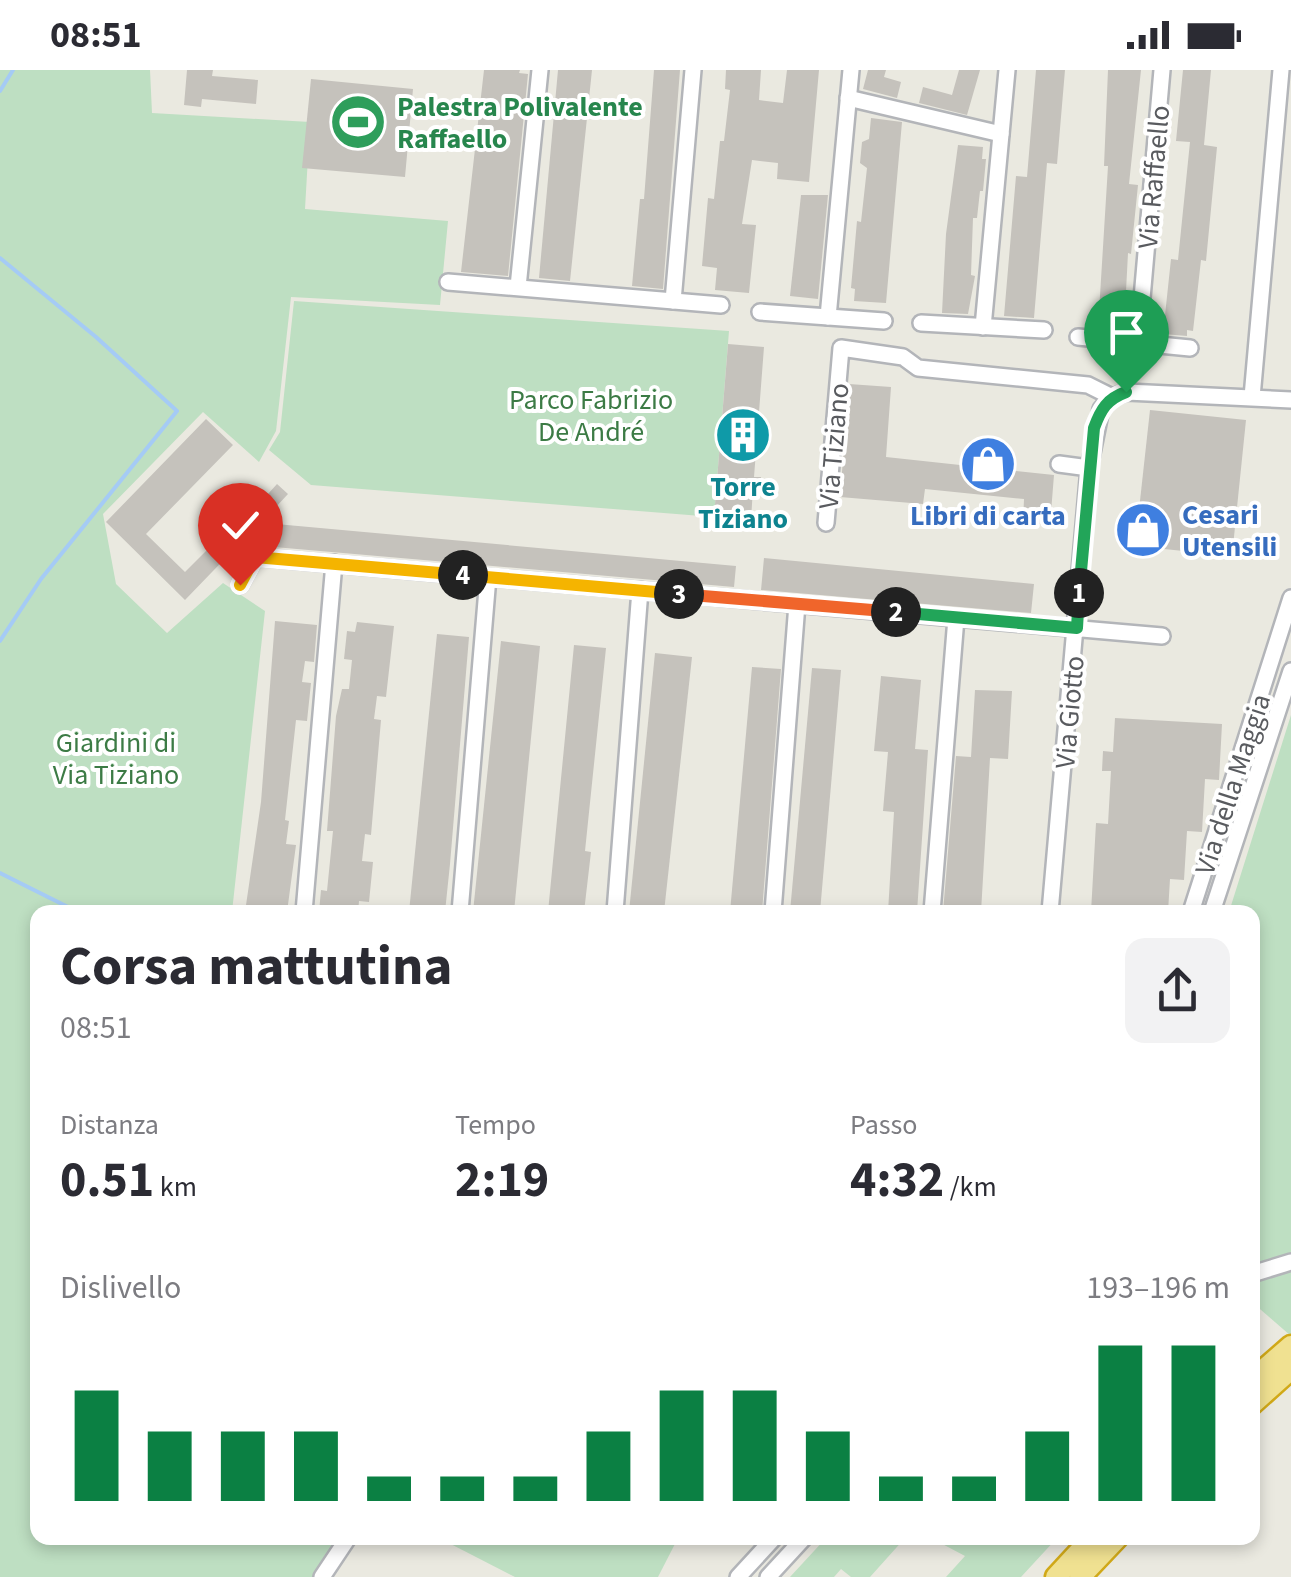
<!DOCTYPE html>
<html lang="it">
<head>
<meta charset="utf-8">
<style>
	:root { --surface:#fff; --page:#f2f2f3; --text:#2b2b33; --muted:#7c7c81; --accent:#0b8043 }
	body { margin:0; font-family:"Source Sans 3",sans-serif; background:var(--page); color:var(--text); height:100vh; display:flex; flex-direction:column; font-size:38px; white-space:nowrap }
	* { box-sizing:border-box; margin:0 }
	p { font-size:32px; color:var(--muted) }
	.icon { flex:none; width:55px; height:55px; fill:none; stroke:currentColor; stroke-width:2; stroke-linecap:round; stroke-linejoin:round }
	.map { position:relative; flex:1; overflow:hidden }
	.panel { position:absolute; left:30px; top:835px; width:1230px; height:640px; display:flex; flex-direction:column; background:var(--surface); border-radius:20px; box-shadow:0 5px 15px #0003 }
	.panel>* { flex:none }
	.pin { position:absolute; display:grid; place-items:center; width:85px; height:85px; color:#fff; margin:-102px -42px; border-radius:50% 50% 50% 0; rotate:-45deg; box-shadow:0 0 10px #0007 }
	.pin .icon { rotate:45deg }
	.km { position:absolute; width:50px; height:50px; margin:-25px; border-radius:50%; background:#222; color:#fff; font-size:28px; line-height:50px; text-align:center }
	.round { display:grid; place-items:center; flex:none; width:105px; height:105px; border-radius:20px; background:var(--page) }
	.headline { display:flex; align-items:center; justify-content:space-between; height:170px; padding:0 30px }
	h1 { font-size:55px; font-weight:700; line-height:75px }
	.metrics { display:grid; grid-template-columns:repeat(3,1fr); gap:15px; height:170px; padding:10px 30px }
	.metrics div { display:grid; align-content:center }
	.metrics b { font-size:50px; font-weight:700 }
	.metrics small { font-size:28px; font-weight:400 }
	.metrics p { font-size:28px }
	.chart { height:280px; padding:20px 30px }
	.chart p { display:flex; justify-content:space-between }
	.chart svg { width:100%; height:180px; margin-top:10px; stroke:var(--accent); stroke-width:6 }
	.status { display:flex; justify-content:space-between; align-items:center; height:70px; padding:0 50px; background:var(--surface); direction:ltr }
	.status svg { height:28px; fill:currentColor }
	.map>svg:first-child { display:block }
</style>
</head>
<body>
<div class="status"><b>08:51</b><svg viewBox="0 0 49 12"><path d="M0 12V9h3v3zM5 12V6h3v6zM10 12V3h3v9zM15 12V0h3v12zM26 1h20v11H26zM47 4h2v5h-2z"/></svg></div>
<div class="map">
<svg width="1291" height="1507" viewBox="0 0 1291 1507">
	<rect width="100%" height="100%" fill="#eae9e0"/>
	<g fill="#bedfc2">
		<path d="M0 0H150L152 43 310 52 305 139 448 151 440 235 291 227 276 361 259 392 203 342 103 444 116 514 167 563 223 513 265 541 232 842H38V1468H342L317 1507H0Z"/>
		<path d="M294 231 729 261 714 447 311 415 269 380 280 362Z"/>
		<path d="M1291 645V1266L1253 1233 1252 842H1229Z"/>
		<path d="M439 1468H678L658 1507H515Z"/>
		<path d="M826 1468H905L870 1507H851L841 1499 834 1507H790Z"/>
		<path d="M931 1468H1057L1021 1507H946L965 1486Z"/>
	</g>
	<g fill="none" stroke-linecap="round" stroke-linejoin="round">
		<g stroke="#a5cbf5" stroke-width="4">
			<path d="M0 21 13 0"/>
			<path d="M0 188 96 267 177 341 41 509 0 571"/>
			<path d="M0 803 78 842"/>
		</g>
	</g>
	<g fill="#c5c2bc">
		<path d="M187 0H213L212 6 258 10 256 34 202 29 201 37 184 35Z"/>
		<path d="M484 0H520L519 3 528 4 508 206 461 202Z"/>
		<path d="M558 0H592L570 211 539 208Z"/>
		<path d="M654 0H680L663 219 632 216 640 129H644Z"/>
		<path d="M726 0H761L759 30 783 33 787 0H819L809 112 777 109 778 93 752 90 742 154 756 155 749 223 715 220 717 198 702 196 708 128 714 129 720 71H724L730 20 725 19Z"/>
		<path d="M868 0H886L884 7 901 12 897 28 863 19Z"/>
		<path d="M959 0H980L967 45 919 33 923 17 952 25Z"/>
		<path d="M1036 0H1065L1057 94 1047 93 1034 248 1004 246 1016 106 1027 107Z"/>
		<path d="M1108 0H1141L1129 114 1138 115 1131 184 1128 183 1124 260 1098 258 1108 96H1104Z"/>
		<path d="M1183 0H1211L1204 75 1217 77 1206 191 1201 190 1193 261 1187 260V266L1163 264 1171 189 1178 190 1190 72 1176 71Z"/>
		<path d="M311 9 413 19 405 107 302 98Z"/>
		<path d="M871 48 902 52 886 233 854 231 855 219 851 218 857 151 861 152 867 98 860 93 862 72 869 69Z"/>
		<path d="M958 75 983 77 982 89H986L983 121H980L977 148H973L971 205 975 206 968 244 942 243 946 164Z"/>
		<path d="M801 125H828L818 229 790 226Z"/>
		<path d="M728 274 764 277 754 407H761L760 419 753 418 751 450 714 447Z"/>
		<path d="M849 314 891 317 886 387 1054 405 1050 455 1023 453 1024 429 925 419 923 434 840 427Z"/>
		<path d="M1150 340 1246 350 1232 486 1135 476Z"/>
		<path d="M206 349 233 375 146 464 185 502 215 472 220 477 277 414 288 424 261 453 275 454 255 476 247 480 240 473 185 530 106 452Z"/>
		<path d="M276 454 736 496 734 517 274 477Z"/>
		<path d="M764 488 1034 514 1031 543 761 520Z"/>
		<path d="M275 551 317 555 314 592 305 591 302 612 311 613 307 651 296 650 285 750 289 751 286 774 296 775 287 842H245L261 732Z"/>
		<path d="M357 552 394 556 386 627 377 626 374 649 381 650 371 765 365 764 362 791 373 792 369 832 359 831 358 842H319L321 820 327 821 333 761H327L336 646 342 619H349L352 590 344 589 347 561 355 562Z"/>
		<path d="M437 564 469 567 450 794 445 842H409Z"/>
		<path d="M501 571 540 576 514 842H473Z"/>
		<path d="M574 575 606 578 585 781 591 782 584 842H548Z"/>
		<path d="M655 583 692 587 664 842H629Z"/>
		<path d="M752 597 781 599 762 842H730Z"/>
		<path d="M812 598 841 600 820 842H790Z"/>
		<path d="M881 606 921 610 915 679 928 680 917 842H888L894 742 883 741 888 682 874 681Z"/>
		<path d="M975 620 1012 621 1008 689 990 688 981 842H943L956 686 971 687Z"/>
		<path d="M1115 648 1222 654 1219 710 1205 709 1202 762 1187 761 1184 810 1170 809 1168 842H1091L1096 753 1108 754 1111 701H1102L1103 681 1113 682Z"/>
	</g>
	<g fill="none" stroke-linecap="round" stroke-linejoin="round">
		<g stroke="#b3b5b9" stroke-width="20">
			<g id="minor">
				<path d="M848 28 1001 64"/>
				<path d="M448 212 721 235"/>
				<path d="M518 217 540 0"/>
				<path d="M673 231 693 0"/>
				<path d="M760 242 884 251"/>
				<path d="M828 247 851 0"/>
				<path d="M921 253 1044 260"/>
				<path d="M983 257 1007 0"/>
				<path d="M1078 267 1190 278"/>
				<path d="M1138 274 1162 0"/>
				<path d="M1252 327 1281 0"/>
				<path d="M1059 394 1089 398"/>
				<path d="M826 453 841 278 903 287 918 298 1088 315 1112 327"/>
				<path d="M240 515 255 487 1162 566"/>
				<path d="M304 842 334 493"/>
				<path d="M460 842 488 507"/>
				<path d="M615 842 640 520"/>
				<path d="M773 842 797 534"/>
				<path d="M932 842 956 548"/>
				<path d="M1050 842 1089 398 1101 339 1112 327 1127 322 1291 330"/>
				<path d="M1191 842 1291 528"/>
				<path d="M1212 842 1291 601"/>
				<path d="M1252 1204 1291 1192"/>
				<path d="M322 1507 348 1468"/>
				<path d="M738 1507 774 1468"/>
				<path d="M768 1507 804 1468"/>
			</g>
		</g>
		<g stroke="#d1a918" stroke-width="25">
			<g id="highway">
				<path d="M1252 1310 1291 1276"/>
				<path d="M1252 1334 1291 1299"/>
				<path d="M1056 1507 1092 1468"/>
				<path d="M1080 1507 1117 1468"/>
			</g>
		</g>
		<use href="#minor" stroke="#fff" stroke-width="15"/>
		<use href="#highway" stroke="#f0e191" stroke-width="20"/>
	</g>
	<g fill="none" stroke-linecap="round" stroke-linejoin="round">
		<g stroke="#fff" stroke-width="20">
			<path id="split-1" d="M1079 523 1094 358C1101 339 1107 329 1126 322"/>
		</g>
		<g stroke="#fff" stroke-width="20">
			<path id="split-2" d="M896 542 1077 558 1079 523"/>
		</g>
		<g stroke="#fff" stroke-width="20">
			<path id="split-3" d="M679 524 896 542"/>
		</g>
		<g stroke="#fff" stroke-width="20">
			<path id="split-4" d="M463 505 679 524"/>
		</g>
		<g stroke="#fff" stroke-width="20">
			<path id="split-5" d="M240 515 255 487 463 505"/>
		</g>
		<use href="#split-1" stroke="#22a559" stroke-width="12"/>
		<use href="#split-2" stroke="#22a559" stroke-width="12"/>
		<use href="#split-3" stroke="#f0652b" stroke-width="12"/>
		<use href="#split-4" stroke="#f5b400" stroke-width="12"/>
		<use href="#split-5" stroke="#f5b400" stroke-width="12"/>
	</g>
	<defs>
		<g id="stadium-disc" transform="scale(2.875)"><circle r="9.5" fill="#2e9e5b" stroke="#fff"/><path d="M0-5a6.5 5 0 1 0 0 10a6.5 5 0 1 0 0-10ZM-3.5-1.8h7v3.6h-7Z" fill="#fff"/></g>
		<g id="building-disc" transform="scale(2.875)"><circle r="9.5" fill="#0f9aa8" stroke="#fff"/><path d="M-4-6H4V6H1V3H-1V6H-4ZM-2.5-4.3h1.7v1.8h-1.7ZM.8-4.3h1.7v1.8H.8ZM-2.5-1h1.7V.8h-1.7ZM.8-1h1.7V.8H.8Z" fill="#fff"/></g>
		<g id="shop-disc" transform="scale(2.875)"><circle r="9.5" fill="#3f7fe0" stroke="#fff"/><path d="M-5-2.5h2.3a2.7 3.5 0 0 1 5.4 0H5L5.5 6h-11ZM-1.5-2.5h3a1.5 2.3 0 0 0-3 0Z" fill="#fff"/></g>
	</defs>
	<g fill-rule="evenodd">
		<use href="#stadium-disc" x="358" y="52"/>
		<use href="#building-disc" x="743" y="365"/>
		<use href="#shop-disc" x="988" y="394"/>
		<use href="#shop-disc" x="1143" y="460"/>
	</g>
	<g text-anchor="middle" stroke-width="8" stroke-linejoin="round" paint-order="stroke">
		<g font-size="28" font-weight="bold" fill="#27864d" stroke="#fff" text-anchor="start">
			<text x="397" y="46">Palestra Polivalente<tspan x="397" dy="32">Raffaello</tspan></text>
		</g>
		<g font-size="28" fill="#595b5f" stroke="#fff">
			<text transform="translate(1153 107) rotate(-85)" y="10">Via Raffaello</text>
			<text transform="translate(833 376) rotate(-85)" y="10">Via Tiziano</text>
			<text transform="translate(1069 642) rotate(-85)" y="10">Via Giotto</text>
			<text transform="translate(1232 714) rotate(-72)" y="10">Via della Maggia</text>
		</g>
		<g font-size="28" fill="#3c7b45" stroke="#fff">
			<text x="591" y="339">Parco Fabrizio<tspan x="591" dy="32">De André</tspan></text>
			<text x="116" y="682">Giardini di<tspan x="116" dy="32">Via Tiziano</tspan></text>
		</g>
		<g font-size="28" font-weight="bold" fill="#0d838f" stroke="#fff">
			<text x="743" y="426">Torre<tspan x="743" dy="32">Tiziano</tspan></text>
		</g>
		<g font-size="28" font-weight="bold" fill="#366cbe" stroke="#fff" text-anchor="start">
			<text x="1182" y="454">Cesari<tspan x="1182" dy="32">Utensili</tspan></text>
			<text x="988" y="455" text-anchor="middle">Libri di carta</text>
		</g>
	</g>
</svg>
<div class="pin" style="left:1126px;top:322px;background:#1e9e55"><svg class="icon" aria-label="arrive" viewBox="0 0 24 24"><path d="M6 21V4h12l-3 4 3 4H6"/></svg></div>
<div class="pin" style="left:240px;top:515px;background:#d93025"><svg class="icon" aria-label="check" viewBox="0 0 24 24"><path d="M5 12l5 5 9-10"/></svg></div>
<b class="km" style="left:1079px;top:523px">1</b>
<b class="km" style="left:896px;top:542px">2</b>
<b class="km" style="left:679px;top:524px">3</b>
<b class="km" style="left:463px;top:505px">4</b>
<section class="panel">
<div class="headline"><div><h1>Corsa mattutina</h1><p>08:51</p></div><a class="round"><svg class="icon" aria-label="share" viewBox="0 0 24 24"><path d="M12 15V3M7 8l5-5 5 5M5 13v7h14v-7"/></svg></a></div>
<div class="metrics">
<div><p>Distanza</p><b>0.51<small> km</small></b></div>
<div><p>Tempo</p><b>2:19</b></div>
<div><p>Passo</p><b>4:32<small> /km</small></b></div>
</div>
<div class="chart"><p><span>Dislivello</span>193–196 m</p>
<svg viewBox="0 0 160 44" preserveAspectRatio="none"><path d="M5 44V17M15 44V27M25 44V27M35 44V27M45 44V38M55 44V38M65 44V38M75 44V27M85 44V17M95 44V17M105 44V27M115 44V38M125 44V38M135 44V27M145 44V6M155 44V6"/></svg>
</div>
</section>
</div>
</body>
</html>
